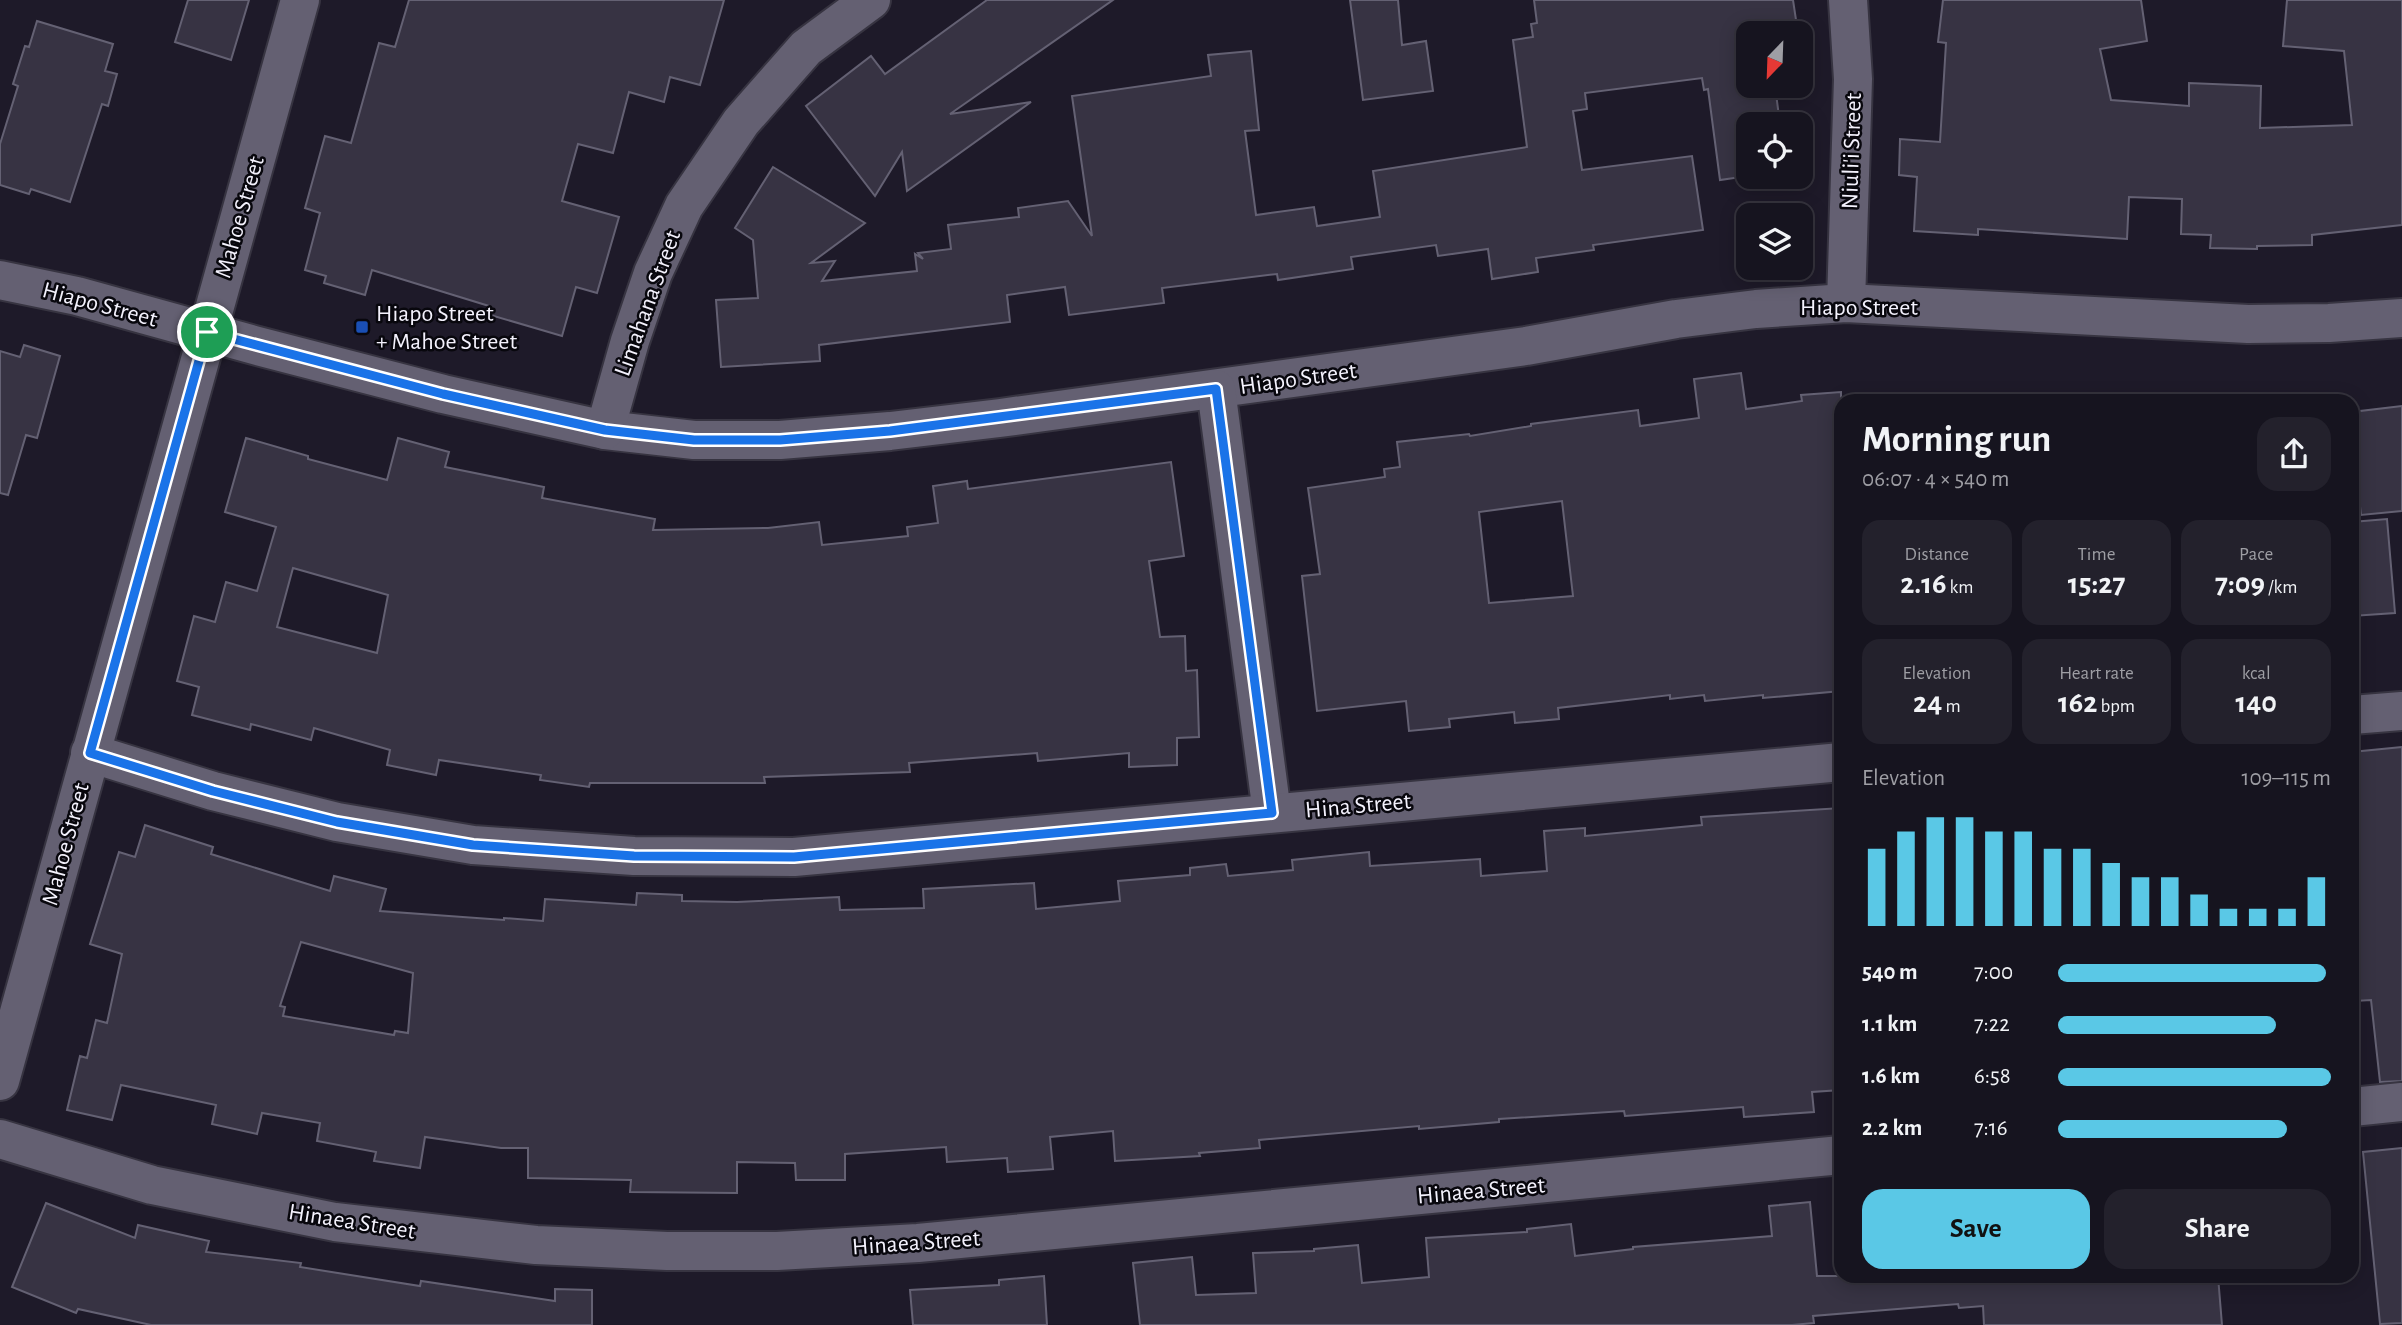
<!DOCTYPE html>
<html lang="en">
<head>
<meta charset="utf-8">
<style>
	:root { --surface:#16141f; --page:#23212c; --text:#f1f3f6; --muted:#9e9ea4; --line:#35333d; --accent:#5ac8e6 }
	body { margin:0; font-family:"Alegreya Sans",sans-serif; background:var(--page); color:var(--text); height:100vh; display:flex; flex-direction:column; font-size:26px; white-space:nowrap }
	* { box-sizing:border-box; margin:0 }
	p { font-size:23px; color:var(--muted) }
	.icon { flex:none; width:38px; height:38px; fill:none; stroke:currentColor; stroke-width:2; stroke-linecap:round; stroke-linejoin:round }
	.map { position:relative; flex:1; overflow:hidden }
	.panel { position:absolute; left:1834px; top:394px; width:525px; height:889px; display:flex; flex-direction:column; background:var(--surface); border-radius:21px; box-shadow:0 4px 18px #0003,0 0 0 2px var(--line) }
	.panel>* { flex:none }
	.needle { width:46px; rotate:203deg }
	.fabs { position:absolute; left:1736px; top:21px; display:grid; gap:14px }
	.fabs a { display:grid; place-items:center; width:77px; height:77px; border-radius:14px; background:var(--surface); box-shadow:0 4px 18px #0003,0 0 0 2px var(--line); font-size:35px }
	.pin { position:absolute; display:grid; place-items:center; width:60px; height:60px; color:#fff; margin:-30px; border:4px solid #fff; border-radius:50%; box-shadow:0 2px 7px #0007 }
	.round { display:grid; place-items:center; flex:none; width:74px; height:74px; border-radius:21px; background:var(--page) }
	.summary { display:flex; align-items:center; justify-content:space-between; height:119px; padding:0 28px }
	h1 { font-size:38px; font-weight:600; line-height:52px }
	.metrics { display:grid; grid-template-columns:repeat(3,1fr); gap:10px; height:119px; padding:7px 28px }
	.metrics div { display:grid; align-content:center; border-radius:18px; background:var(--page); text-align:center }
	.metrics b { font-size:30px; font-weight:600 }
	.metrics small { font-size:19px; font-weight:400 }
	.metrics p { font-size:19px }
	.chart { height:196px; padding:14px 28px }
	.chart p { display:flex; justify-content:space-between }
	.chart svg { width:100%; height:126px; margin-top:7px; stroke:var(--accent); stroke-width:6 }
	.cta { display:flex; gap:14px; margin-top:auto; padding:14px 28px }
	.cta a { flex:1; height:80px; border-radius:21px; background:var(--accent); color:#111; font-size:28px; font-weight:600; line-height:80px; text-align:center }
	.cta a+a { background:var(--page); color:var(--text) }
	ul { padding:0 28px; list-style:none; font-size:23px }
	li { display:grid; grid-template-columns:112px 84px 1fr; align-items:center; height:52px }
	li i { height:18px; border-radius:9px; background:var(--accent) }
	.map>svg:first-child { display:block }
</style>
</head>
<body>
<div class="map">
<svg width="2402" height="1325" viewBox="0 0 2402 1325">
	<rect width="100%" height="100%" fill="#1e1a29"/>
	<g fill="#373343" stroke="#646173" stroke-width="2" fill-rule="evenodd">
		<path d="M188 0H249L231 60 175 42Z"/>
		<path d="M409 0H724L700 85 670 77 664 102 629 92 613 153 578 144 562 201 619 217 597 293 576 287 562 336 487 314 489 306 372 270 365 295 324 283 326 276 305 270 320 213 305 208 325 136 351 143 379 43 395 47Z"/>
		<path d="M987 0H1113L950 114 1031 102 907 191 902 152 875 196 806 106 871 56 885 74Z"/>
		<path d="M1350 0H1398L1402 45 1426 41 1433 91 1363 100Z"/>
		<path d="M1534 0H1793L1798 33H1748V86H1775L1780 124H1748V176L1720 180 1708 89 1704 90 1702 78 1585 93 1587 109 1573 111 1582 170 1692 156 1703 230 1593 245 1594 250 1536 258 1538 272 1492 279 1488 249 1438 256 1436 245 1351 257 1353 269 1278 280 1277 274 1162 288 1164 303 1069 315 1065 287 1007 295 1010 322 819 345 820 361 721 367 716 300 758 298 753 240 735 228 773 167 865 223 811 263 835 261 822 281 917 271 915 254 923 259 918 253 951 249 948 225 1019 217 1018 208 1068 201 1092 236 1072 96 1211 76 1208 55 1251 51 1259 130 1245 131 1256 215 1314 207 1317 226 1380 217 1373 171 1527 147 1513 40 1533 37 1531 24 1537 23Z"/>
		<path d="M1943 0H2141L2147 41 2100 49 2111 100 2189 106V83L2261 86 2260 128 2352 125 2344 51 2283 46 2287 0H2402V225L2312 235V245L2257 246V249L2210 248 2211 235 2181 234 2182 199 2129 197 2127 239 1978 229V235L1914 231 1917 177 1899 175 1900 139 1940 142 1946 43 1938 42Z"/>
		<path d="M37 21 113 44 105 71 117 74 108 106 102 104 70 202 31 189 29 194 0 185V144L18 86 13 84 25 46 29 47Z"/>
		<path d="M24 345 60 356 37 438 26 435 8 495 0 493V351L20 357Z"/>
		<path d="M1741 373 1746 409 1802 401 1801 395 1841 392V691L1763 698V695L1705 701 1704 695 1670 699V695L1558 708 1559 719 1515 723 1514 712 1449 719 1450 727 1409 731 1406 701 1317 711 1302 576 1320 574 1308 488 1385 477 1384 469 1400 467 1397 442 1469 434 1470 436 1531 426V424L1638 410 1640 426 1699 418 1694 379ZM1562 501 1573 596 1489 603 1479 512Z"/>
		<path d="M2402 406V511L2361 515 2352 435V412Z"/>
		<path d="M246 438 308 456V459L387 480 398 438 449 452 445 467 544 487 542 498 655 519 653 530 768 528 819 522 822 545 908 536 907 527 938 523 933 486 967 481 968 489 1171 462 1184 556 1149 561 1160 637 1185 636 1186 671 1197 670 1199 737 1177 738V765L1129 767V753L1038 761 1037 753 909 763 910 772 764 777 765 783H590L589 787 540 780 541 775 439 760 436 775 387 765 390 750 314 728 311 740 251 724 250 730 192 715 199 687 177 681 194 616 215 622 226 582 257 591 276 527 225 512ZM293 568 388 595 377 653 277 627Z"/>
		<path d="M2387 519 2395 613 2352 616V522Z"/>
		<path d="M2402 747V1081L2380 1082 2371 1000 2355 1001 2352 975V752Z"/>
		<path d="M1841 808V1090L1812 1092 1814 1112 1744 1117 1743 1107 1625 1116 1624 1111 1499 1119V1122L1419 1129V1126L1259 1140 1260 1148 1199 1153 1200 1156 1115 1161 1113 1131 1050 1137 1053 1169 1008 1172 1007 1158 947 1162 946 1147 845 1154V1180H796L795 1163 737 1162V1193L630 1192 631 1180 528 1178V1148H501L425 1137 420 1168 374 1161 376 1152 317 1141 320 1123 262 1113 257 1134 212 1124 216 1105 121 1085 112 1120 67 1110 80 1056 87 1058 96 1020 107 1023 122 954 90 944 119 852 135 857 145 825 213 847 211 854 330 891 334 876 386 889 380 911 504 920V918L543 921 545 899 636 905 637 893 682 895V901L737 902 839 897 840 910 924 908 923 889 1034 883 1036 909 1120 901 1118 881 1190 875V868L1226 864 1228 876 1293 870 1292 860 1369 852 1370 866 1480 859 1481 876 1547 871 1544 831 1585 828V836L1702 825 1701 817ZM301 942 413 973 408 1033 395 1031 394 1035 283 1016 285 1007 280 1006Z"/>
		<path d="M2402 1148V1323L2380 1324 2363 1152Z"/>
		<path d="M1810 1202 1817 1276H2218L2222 1325H1984L1983 1306 1959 1308 1958 1304 1813 1316 1814 1323 1792 1325H1140L1133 1263 1192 1257 1196 1295 1256 1293 1253 1253 1314 1251V1249L1358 1245 1362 1283 1429 1277 1426 1238 1527 1232V1229L1571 1224 1575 1256 1633 1249V1247L1772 1236 1769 1206Z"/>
		<path d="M46 1203 135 1238 138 1225 209 1241 206 1252 301 1263 300 1267 420 1286 421 1281 555 1301V1289L592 1290V1325H151L78 1309 76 1313 12 1287Z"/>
		<path d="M1044 1276 1047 1325H913L910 1290 999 1285V1280Z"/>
	</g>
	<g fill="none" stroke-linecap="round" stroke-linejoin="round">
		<g stroke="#373441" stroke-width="42">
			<g id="minor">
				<path d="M0 280 77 296 254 345 443 394 605 430 694 440H780L890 431 1000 418 1526 346 1676 319 1756 309 1846 303 2248 324 2329 323 2402 318"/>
				<path d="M1846 303 1853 79 1848 0"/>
				<path d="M1216 389 1272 813"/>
				<path d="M605 430 630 341 653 273 684 206 741 122 806 48 871 0"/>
				<path d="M2352 715 2402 711"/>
				<path d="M90 753 213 791 337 822 473 845 634 856 794 857 1841 762"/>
				<path d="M0 1081 300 0"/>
				<path d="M2352 1107 2402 1102"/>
				<path d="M0 1139 152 1185 335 1222 536 1245 667 1251H777L918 1243 1841 1155"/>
			</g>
		</g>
		<use href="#minor" stroke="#646072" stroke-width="38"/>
	</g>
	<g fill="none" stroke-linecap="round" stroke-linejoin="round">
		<g stroke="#fff" stroke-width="14">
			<path id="route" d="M207 332 443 394 605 430 694 440H780L890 431 1216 389 1272 813 794 857 634 856 473 845 337 822 213 791 90 753Z"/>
		</g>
		<use href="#route" stroke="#1a73e8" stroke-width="9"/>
	</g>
	<rect fill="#1a4fb4" stroke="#08070d" stroke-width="2.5" x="355" y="320" width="14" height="14" rx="3.5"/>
	<g text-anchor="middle" stroke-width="5" stroke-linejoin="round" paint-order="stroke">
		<g font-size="24" fill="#f4f2fd" stroke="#08070d">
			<text transform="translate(1851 151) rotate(-88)" y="8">Niuli'i Street</text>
			<text transform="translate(239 217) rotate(-74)" y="8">Mahoe Street</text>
			<text transform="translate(647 303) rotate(-70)" y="8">Limahana Street</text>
			<text transform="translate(100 304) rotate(15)" y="8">Hiapo Street</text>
			<text x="1859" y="315">Hiapo Street</text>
			<text transform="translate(1298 378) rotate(-8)" y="8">Hiapo Street</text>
			<text transform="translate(1358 805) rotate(-5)" y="8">Hina Street</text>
			<text transform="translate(65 844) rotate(-75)" y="8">Mahoe Street</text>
			<text transform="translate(1481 1190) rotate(-5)" y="8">Hinaea Street</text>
			<text transform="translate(352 1221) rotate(9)" y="8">Hinaea Street</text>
			<text transform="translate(916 1242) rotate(-4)" y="8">Hinaea Street</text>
		</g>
		<g font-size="24" fill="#f4f2fd" stroke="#08070d" text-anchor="start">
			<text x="376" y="321">Hiapo Street<tspan x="376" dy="28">+ Mahoe Street</tspan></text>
		</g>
	</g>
</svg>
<div class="fabs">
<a><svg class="needle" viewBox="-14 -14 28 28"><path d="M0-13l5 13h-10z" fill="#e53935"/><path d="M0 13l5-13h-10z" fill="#9e9ea4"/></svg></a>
<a><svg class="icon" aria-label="locate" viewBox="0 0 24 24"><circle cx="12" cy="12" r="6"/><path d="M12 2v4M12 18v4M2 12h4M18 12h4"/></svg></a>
<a><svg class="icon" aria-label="layers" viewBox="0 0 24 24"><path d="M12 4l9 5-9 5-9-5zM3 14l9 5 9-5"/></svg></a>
</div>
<div class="pin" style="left:207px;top:332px;background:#1e9e55"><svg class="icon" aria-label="arrive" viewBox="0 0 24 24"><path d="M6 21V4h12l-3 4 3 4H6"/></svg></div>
<section class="panel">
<div class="summary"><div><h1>Morning run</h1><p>06:07 · 4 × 540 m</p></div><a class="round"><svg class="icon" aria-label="share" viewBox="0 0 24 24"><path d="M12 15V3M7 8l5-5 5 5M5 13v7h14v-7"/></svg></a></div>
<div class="metrics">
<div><p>Distance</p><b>2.16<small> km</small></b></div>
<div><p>Time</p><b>15:27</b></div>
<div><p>Pace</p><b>7:09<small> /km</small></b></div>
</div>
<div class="metrics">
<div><p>Elevation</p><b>24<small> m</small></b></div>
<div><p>Heart rate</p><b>162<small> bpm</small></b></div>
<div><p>kcal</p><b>140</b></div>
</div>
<div class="chart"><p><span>Elevation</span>109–115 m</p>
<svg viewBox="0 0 160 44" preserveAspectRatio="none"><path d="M5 44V17M15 44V11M25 44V6M35 44V6M45 44V11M55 44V11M65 44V17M75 44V17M85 44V22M95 44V27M105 44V27M115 44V33M125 44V38M135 44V38M145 44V38M155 44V27"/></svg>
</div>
<ul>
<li><b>540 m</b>7:00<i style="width:98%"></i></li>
<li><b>1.1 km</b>7:22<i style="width:80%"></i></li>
<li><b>1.6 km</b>6:58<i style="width:100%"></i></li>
<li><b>2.2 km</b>7:16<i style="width:84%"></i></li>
</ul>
<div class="cta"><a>Save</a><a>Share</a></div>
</section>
</div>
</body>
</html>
